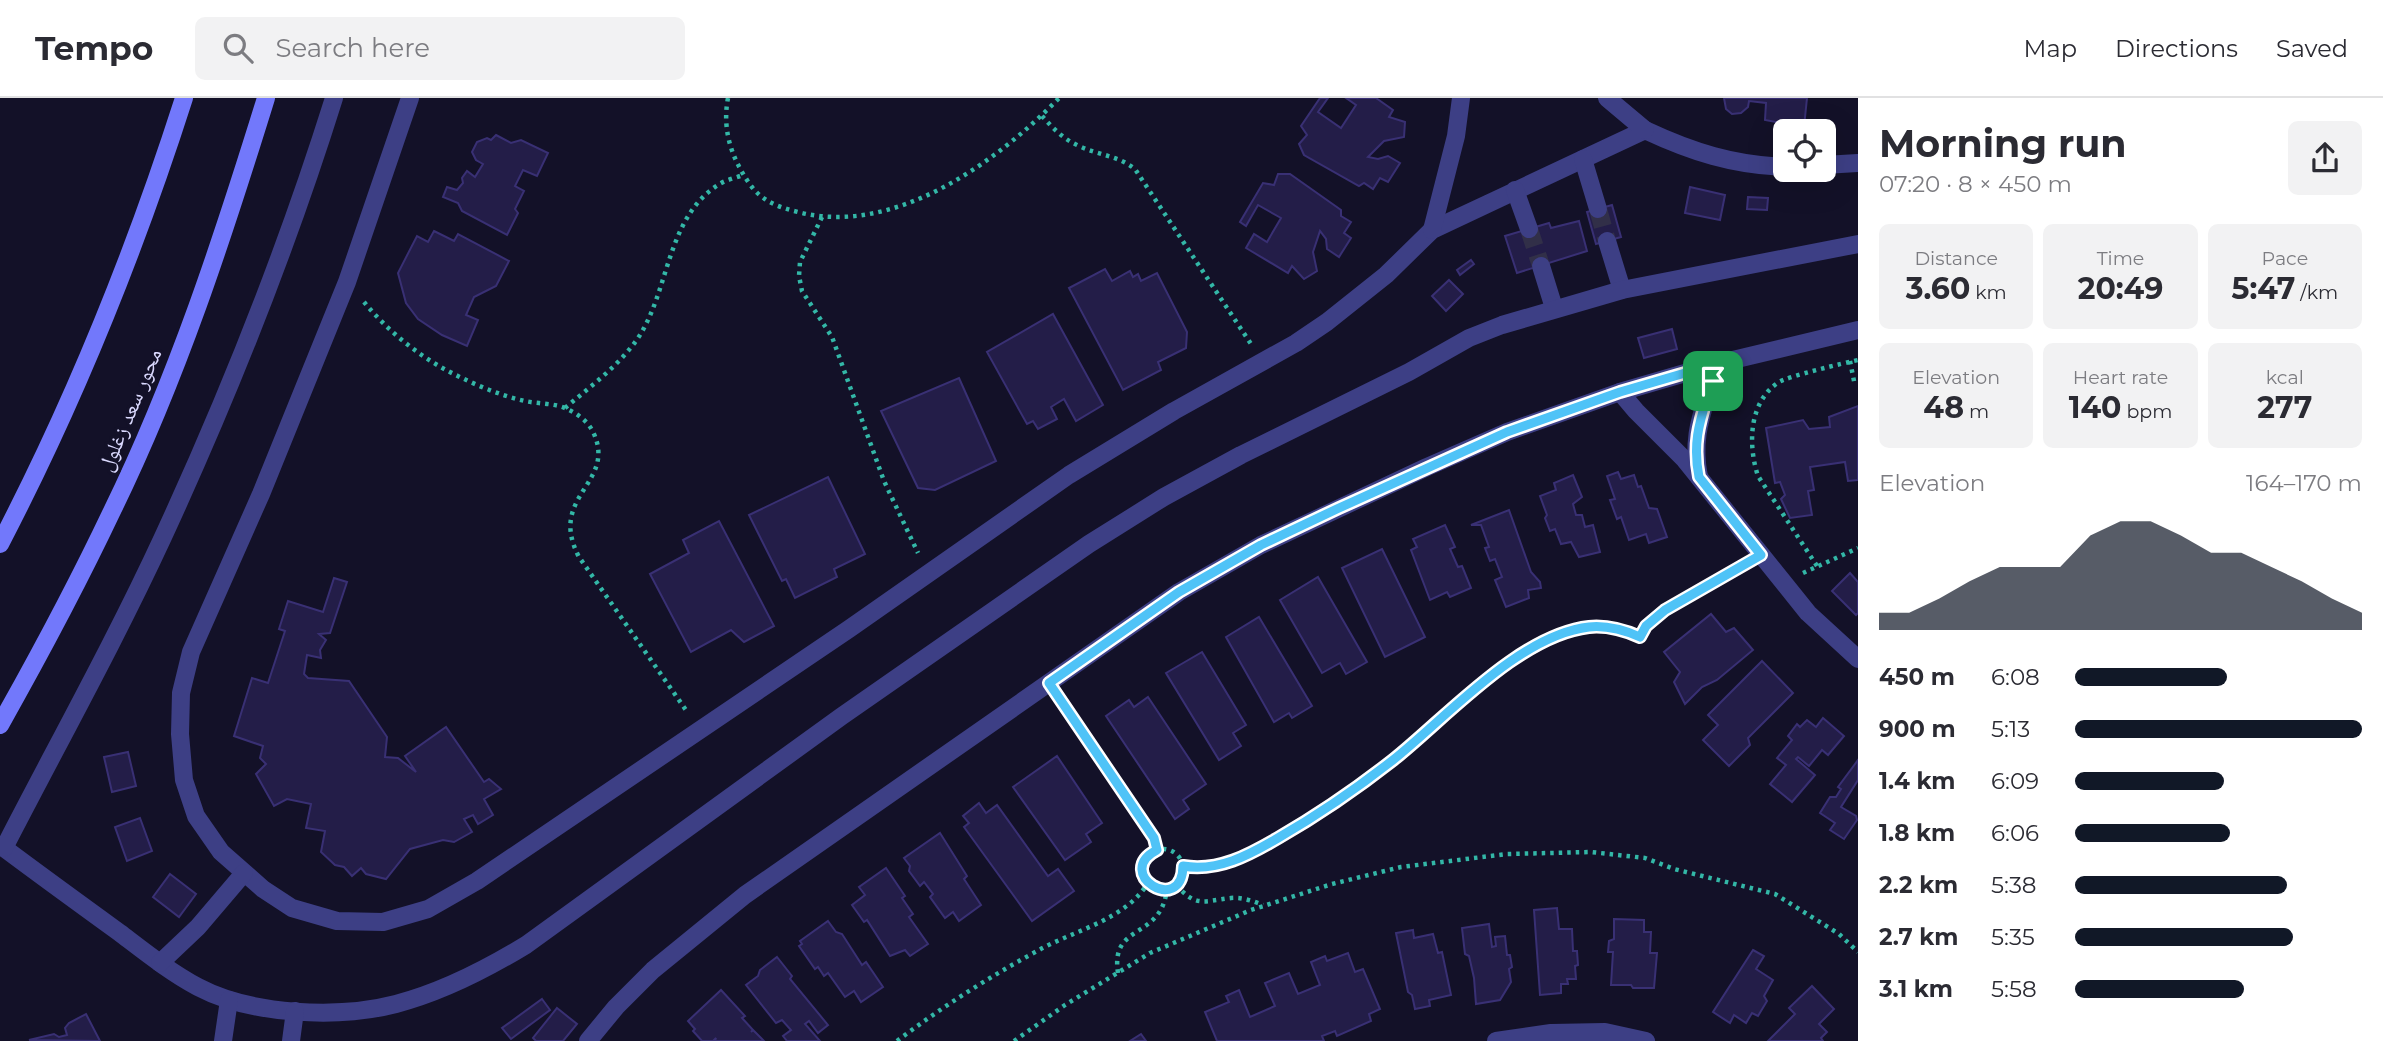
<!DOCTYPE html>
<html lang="en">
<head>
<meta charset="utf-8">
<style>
	:root { --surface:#fff; --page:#f2f2f3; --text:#2b2b33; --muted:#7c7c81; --line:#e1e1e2; --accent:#111827 }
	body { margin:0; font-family:Montserrat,"Noto Naskh Arabic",sans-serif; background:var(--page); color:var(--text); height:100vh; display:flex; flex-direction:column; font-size:26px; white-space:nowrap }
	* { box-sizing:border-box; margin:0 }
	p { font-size:23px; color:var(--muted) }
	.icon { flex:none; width:38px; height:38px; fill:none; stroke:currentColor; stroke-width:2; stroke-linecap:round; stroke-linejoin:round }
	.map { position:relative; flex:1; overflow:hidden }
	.sheet { display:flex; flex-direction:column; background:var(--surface); width:525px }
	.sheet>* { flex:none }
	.fabs { position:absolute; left:1773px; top:21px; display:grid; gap:14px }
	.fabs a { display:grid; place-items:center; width:63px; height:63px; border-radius:10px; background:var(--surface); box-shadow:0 7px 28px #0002; font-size:35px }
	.pin { position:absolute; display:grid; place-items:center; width:60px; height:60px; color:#fff; margin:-30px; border-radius:14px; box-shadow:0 4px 10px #0006 }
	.round { display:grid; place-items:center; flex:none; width:74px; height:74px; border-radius:10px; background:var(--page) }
	.head { display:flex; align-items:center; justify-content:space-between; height:119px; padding:0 21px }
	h1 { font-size:38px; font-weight:700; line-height:52px }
	.metrics { display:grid; grid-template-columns:repeat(3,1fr); gap:10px; height:119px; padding:7px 21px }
	.metrics div { display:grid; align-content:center; border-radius:10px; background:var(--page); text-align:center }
	.metrics b { font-size:30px; font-weight:700 }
	.metrics small { font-size:19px; font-weight:400 }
	.metrics p { font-size:19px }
	.chart { height:196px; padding:14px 21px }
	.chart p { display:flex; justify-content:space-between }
	.chart svg { width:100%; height:126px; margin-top:7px; fill:var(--accent); opacity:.7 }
	ul { padding:0 21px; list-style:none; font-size:23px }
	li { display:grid; grid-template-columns:112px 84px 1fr; align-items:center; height:52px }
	li i { height:18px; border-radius:9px; background:var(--accent) }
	header { display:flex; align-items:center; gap:42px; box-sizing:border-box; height:98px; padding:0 35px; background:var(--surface); border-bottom:2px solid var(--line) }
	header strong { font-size:33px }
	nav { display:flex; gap:38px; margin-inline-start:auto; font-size:24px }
	.search { width:490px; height:63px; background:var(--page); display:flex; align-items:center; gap:18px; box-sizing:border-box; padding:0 24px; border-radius:10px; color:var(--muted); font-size:26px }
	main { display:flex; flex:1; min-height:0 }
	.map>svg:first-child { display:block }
</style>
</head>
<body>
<header>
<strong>Tempo</strong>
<div class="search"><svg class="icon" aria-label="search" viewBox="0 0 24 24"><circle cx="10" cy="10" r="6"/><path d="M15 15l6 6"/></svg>Search here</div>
<nav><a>Map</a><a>Directions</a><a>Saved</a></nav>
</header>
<main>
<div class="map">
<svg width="1858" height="943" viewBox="0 0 1858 943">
	<rect width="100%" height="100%" fill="#131128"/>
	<g fill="#231d48" stroke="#393074" stroke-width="2">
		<path d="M1320 0H1328L1318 14 1341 30 1356 7 1346 0H1376L1393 12 1389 19 1405 24 1404 39 1384 43 1368 59 1378 61 1388 58 1400 65 1388 84 1380 80 1373 91 1364 85 1359 88 1304 57 1299 46 1307 37 1301 28Z"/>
		<path d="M1724 0H1807L1804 29 1765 22 1766 5 1749 3 1748 9 1741 15 1732 16 1726 11Z"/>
		<path d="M496 37 511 45 521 42 548 55 537 78 523 72 515 88 524 93 515 111 518 115 507 137 462 113 458 105 443 99 447 89 457 92 463 85 462 80 467 73 475 79 483 66 476 62 472 54 477 44 487 40 491 42Z"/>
		<path d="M1278 76H1290L1341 112V118L1351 124 1344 135 1351 140 1339 159 1327 151 1326 141 1320 133 1313 154 1317 173 1304 181 1292 168 1288 175 1246 150 1254 136 1267 144 1281 120 1258 107 1246 128 1240 124 1263 85 1274 87Z"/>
		<path d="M1690 89 1725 97 1720 122 1685 115Z"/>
		<path d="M1748 99 1768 100 1767 112 1747 111Z"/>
		<path d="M1612 107 1621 139 1596 146 1587 114Z"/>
		<path d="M1579 123 1587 153 1517 175 1505 138 1549 125 1551 130Z"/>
		<path d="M434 133 454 143 458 136 509 163 496 188 474 199 466 217 478 222 467 248 442 237 418 221 406 205 398 175 417 138 428 144Z"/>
		<path d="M1471 162 1474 166 1460 177 1457 172Z"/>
		<path d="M1105 171 1112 183 1130 173 1133 179 1138 176 1141 183 1157 175 1187 234 1186 250 1158 264 1161 272 1123 292 1069 190Z"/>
		<path d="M1449 182 1463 196 1446 213 1432 198Z"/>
		<path d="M1053 216 1103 307 1076 323 1064 301 1051 309 1057 321 1038 331 1033 323 1027 326 987 254Z"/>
		<path d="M1672 231 1677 251 1644 260 1638 240Z"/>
		<path d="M959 280 996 363 935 392 918 390 881 313Z"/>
		<path d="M1858 308V382L1848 383 1845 364 1810 369 1814 392 1808 393 1812 417 1790 420 1781 401 1785 397 1780 384 1775 385 1766 330 1803 322 1809 331 1830 329 1829 319Z"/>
		<path d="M1618 374 1621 381 1634 377 1638 389 1641 388 1649 410 1657 411 1667 439 1649 445 1646 436 1629 442 1621 419 1617 421 1610 402 1615 401 1607 378Z"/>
		<path d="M1573 377 1582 399 1573 406 1576 417H1582L1585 429 1593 427 1600 454 1579 459 1571 444 1561 446 1555 431 1550 433 1545 420 1547 417 1540 398 1556 392 1554 385Z"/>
		<path d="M828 379 865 456 834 471 837 479 795 500 786 481 782 483 749 417Z"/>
		<path d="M1509 412 1531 474 1540 484 1541 490 1528 492 1529 500 1506 509 1495 482 1502 479 1495 461 1490 463 1485 450 1489 449 1481 427H1471Z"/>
		<path d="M719 423 774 528 744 544 731 532 691 554 650 476 689 455 683 442Z"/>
		<path d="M1445 427 1455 449 1450 451 1458 469 1462 468 1471 490 1450 499 1447 494 1430 502 1411 452 1417 449 1413 441Z"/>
		<path d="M1382 451 1425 539 1385 559 1342 470Z"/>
		<path d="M1850 475 1858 484V515L1856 517 1832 493Z"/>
		<path d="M1318 479 1367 564 1346 576 1340 565 1322 575 1280 502Z"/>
		<path d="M334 480 347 484 330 535 319 536 326 542 320 552 321 560 307 557 304 576 308 580 349 583 387 639 385 659 398 660 416 674 405 658 446 629 484 684 489 681 501 691 484 701 493 717 478 726 473 717 464 721 472 734 454 744 443 742 410 751 386 781 366 776 361 770 352 778 344 769 335 767 321 754 325 733 306 730 311 706 287 701 274 708 256 676 266 666 260 660 263 648 234 638 252 580 268 585 285 533 279 531 288 503 323 514Z"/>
		<path d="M1711 516 1726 534 1734 530 1753 552 1717 582 1702 589 1685 606 1674 584 1680 574 1664 554Z"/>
		<path d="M1259 519 1312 608 1292 620 1289 615 1274 624 1226 539Z"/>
		<path d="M1202 554 1246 627 1233 635 1241 648 1219 662 1166 575Z"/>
		<path d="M1762 563 1793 595 1748 640 1750 647 1729 668 1703 642 1718 627 1708 617Z"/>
		<path d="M1148 599 1206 686 1183 702 1189 711 1175 721 1106 618 1129 602 1134 609Z"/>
		<path d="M1823 620 1844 638 1828 657 1822 652 1809 668 1798 659 1796 661 1815 677 1792 704 1770 686 1786 667 1777 660 1792 642 1788 638 1797 626 1800 629 1807 622 1816 629Z"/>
		<path d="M128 654 136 688 112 694 104 659Z"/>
		<path d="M1057 658 1102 725 1086 736 1091 744 1065 762 1013 689Z"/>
		<path d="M1858 662V682L1841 709 1856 718 1857 722 1844 741 1830 732 1835 725 1820 715 1830 699H1836L1841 691 1838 689Z"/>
		<path d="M979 705 986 715 997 707 1048 778 1058 771 1074 793 1032 823 964 729 969 725 963 718Z"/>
		<path d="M140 720 152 753 127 763 115 729Z"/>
		<path d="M940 735 967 778 964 781 981 807 959 823 953 814 945 820 930 799 933 796 924 784 920 788 909 773 910 768 904 760Z"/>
		<path d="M886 770 905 798 902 800 913 816 909 819 928 846 910 858 905 852 890 858 867 822 864 824 852 807 865 797 859 789Z"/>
		<path d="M170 776 196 796 179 819 153 799Z"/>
		<path d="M1557 810 1559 831H1572L1573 853H1577L1578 867 1575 868 1576 881H1567L1568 886H1561V895L1540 897 1534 812Z"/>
		<path d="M1614 821 1644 822V834H1651L1650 855H1657L1654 890H1633L1631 887H1611L1613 854H1608L1609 843 1614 841Z"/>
		<path d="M828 823 836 834 842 836 862 867 866 864 883 889 861 904 854 893 845 899 828 875 824 878 818 869 815 871 799 848 802 846 800 843Z"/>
		<path d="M1489 826 1492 849 1496 848 1495 839 1505 838 1507 857H1510L1512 869 1509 871 1511 884 1500 902 1476 906 1474 880 1469 858 1465 856 1462 830Z"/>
		<path d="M1413 832 1414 840 1433 836 1438 855 1442 854 1451 897 1429 902 1430 908 1415 911 1412 897 1408 894 1396 835Z"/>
		<path d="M1753 852 1764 858 1756 871 1773 882 1764 898 1767 903 1758 918 1752 915 1746 925 1734 917 1730 925 1713 914Z"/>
		<path d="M1348 855 1355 874 1363 871 1380 911 1369 916 1371 923 1337 938 1335 933 1322 938 1324 943H1217L1205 914 1229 904 1226 898 1239 892 1250 919 1275 908 1265 885 1289 875 1298 896 1320 887 1311 864 1325 858 1327 863Z"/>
		<path d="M777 859 792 878 790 881 828 927 818 935 809 923 805 926 820 943H787L783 938 791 932 782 922 776 925 746 887 758 878 760 872Z"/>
		<path d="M1812 888 1834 911 1819 926 1827 934 1821 940 1823 943H1768L1795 916 1789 910Z"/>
		<path d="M721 892 745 918 742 920 753 932 751 934 753 932 764 943H715L716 940 713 943H702L693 933 695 931 688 923Z"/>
		<path d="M542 901 550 912 511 941 502 930Z"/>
		<path d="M557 910 577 926 563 943H536L533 940Z"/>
		<path d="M86 916 100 943 29 942 54 936 59 939 67 937 65 930 69 925Z"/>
		<path d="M1141 936 1146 943H1130Z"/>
	</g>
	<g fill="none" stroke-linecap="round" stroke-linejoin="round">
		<g stroke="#312f48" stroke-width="18" stroke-dasharray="18 9" stroke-linecap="butt">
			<path d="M1598 111 1607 143"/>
			<path d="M1529 131 1541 168"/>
		</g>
		<g stroke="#33b7a7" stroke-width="4.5" stroke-dasharray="3.5 5" stroke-linecap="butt">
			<path d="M728 0C722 31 731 59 749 85 761 103 778 109 798 114 893 139 996 65 1059 0"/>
			<path d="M1042 18C1052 29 1063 41 1077 47 1097 57 1117 57 1135 71L1251 246"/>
			<path d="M822 119 800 164 799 178 802 193 832 239 884 383 918 455"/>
			<path d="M364 204C386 231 415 255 446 272 471 285 498 297 525 303 539 306 555 305 567 311 578 316 589 324 594 336 616 386 547 398 579 459L688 615"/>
			<path d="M1850 263 1855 288"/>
			<path d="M565 310C590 289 617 269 636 243 670 195 665 121 718 87 725 82 735 80 743 77"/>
			<path d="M1817 468 1758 378C1748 348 1748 304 1779 284 1789 278 1844 265 1858 262"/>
			<path d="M1803 475 1858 450"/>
			<path d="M1061 603 1149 729 1157 752"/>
			<circle cx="1163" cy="771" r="20"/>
			<path d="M1183 768C1217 774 1249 757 1278 740 1318 717 1356 691 1393 662 1445 620 1519 536 1589 529 1608 526 1624 532 1640 539L1655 519 1665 512 1743 467"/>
			<path d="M1176 787C1197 810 1203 803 1231 800 1242 799 1253 803 1263 807"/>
			<path d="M1118 875C1110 824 1161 843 1167 791"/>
			<path d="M897 943C942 909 989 879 1039 852 1075 832 1125 822 1148 785"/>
			<path d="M1014 943 1065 907 1150 855 1251 812 1332 786 1401 769 1507 756 1591 754 1645 760 1674 771 1775 796 1839 836 1858 854"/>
		</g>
		<g stroke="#3d3f85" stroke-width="18">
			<path d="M410 0 347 184 261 396 191 554 181 595 180 636 184 682 196 718 221 754 263 791 292 810 337 823 383 824 428 811 477 783 849 531 1069 377 1174 313 1296 245 1327 224 1386 177 1432 132 1645 32C1692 54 1733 67 1785 69"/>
			<path d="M1607 0 1645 32"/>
			<path d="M1583 61 1598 111"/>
			<path d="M1824 67 1858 65"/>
			<path d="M1515 92 1529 131"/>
			<path d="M1432 132 1456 38 1461 0"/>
			<path d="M1607 143 1622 192"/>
			<path d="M1541 168 1554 210"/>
			<path d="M1620 294 1636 313 1685 362 1808 515 1858 561"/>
			<path d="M1699 379C1690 333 1706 309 1716 266"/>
			<path d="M0 747C40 777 80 806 120 835 145 854 170 874 198 889 251 917 338 921 396 906 442 894 485 872 526 847L842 618 1089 446 1164 399 1241 357 1409 274 1469 240 1502 227 1622 192 1858 146"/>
			<path d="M4 750C57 647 114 545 163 439 229 296 287 150 334 0"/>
			<path d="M160 865 198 829 244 775"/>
			<path d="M223 943 229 902"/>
			<path d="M291 943 295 913"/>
			<path d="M588 943 616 909 653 872 745 797 1179 494 1261 447 1427 369 1507 334 1620 294 1716 266 1858 232"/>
			<path d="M1496 943 1551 935 1605 934 1646 943"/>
		</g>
		<g stroke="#7278fb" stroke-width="18">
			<path d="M0 446C74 304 135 153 184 0"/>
			<path d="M0 627C40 556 78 485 113 411 177 280 223 139 266 0"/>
		</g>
	</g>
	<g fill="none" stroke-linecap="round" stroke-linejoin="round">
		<g stroke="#fff" stroke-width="14">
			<path id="route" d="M1716 266C1707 309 1690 333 1699 379L1761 457 1665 512 1646 528 1640 539C1624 532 1608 527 1589 529 1519 537 1446 620 1393 662 1356 691 1318 717 1278 740 1249 757 1218 774 1183 768 1182 819 1112 775 1157 752L1154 740 1049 585 1179 494 1261 447 1339 410 1507 334 1620 294Z"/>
		</g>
		<use href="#route" stroke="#4fc3f7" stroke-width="9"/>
	</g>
	<g text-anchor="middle" stroke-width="6" stroke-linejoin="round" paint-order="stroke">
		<g font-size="21" fill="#dad9fe" stroke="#131128">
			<text transform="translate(130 312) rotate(-67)" y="7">محور سعد زغلول</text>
		</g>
	</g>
</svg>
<div class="fabs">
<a><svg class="icon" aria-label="locate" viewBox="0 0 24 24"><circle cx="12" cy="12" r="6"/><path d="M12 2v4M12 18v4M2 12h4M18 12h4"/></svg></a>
</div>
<div class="pin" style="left:1713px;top:283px;background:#1e9e55"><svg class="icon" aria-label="arrive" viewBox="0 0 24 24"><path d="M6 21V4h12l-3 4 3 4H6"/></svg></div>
</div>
<section class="sheet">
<div class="head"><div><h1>Morning run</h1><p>07:20 · 8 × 450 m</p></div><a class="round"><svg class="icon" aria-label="share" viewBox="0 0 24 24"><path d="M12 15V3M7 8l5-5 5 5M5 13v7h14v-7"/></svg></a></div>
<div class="metrics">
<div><p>Distance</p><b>3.60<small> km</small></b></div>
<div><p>Time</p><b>20:49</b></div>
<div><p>Pace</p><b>5:47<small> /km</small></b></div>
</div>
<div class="metrics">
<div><p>Elevation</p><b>48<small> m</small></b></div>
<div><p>Heart rate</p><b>140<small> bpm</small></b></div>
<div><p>kcal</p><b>277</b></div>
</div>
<div class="chart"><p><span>Elevation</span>164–170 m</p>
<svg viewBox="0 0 160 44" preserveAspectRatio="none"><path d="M0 44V38L10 38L20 33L30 27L40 22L50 22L60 22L70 11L80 6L90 6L100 11L110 17L120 17L130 22L140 27L150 33L160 38V44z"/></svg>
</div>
<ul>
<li><b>450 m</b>6:08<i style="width:53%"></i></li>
<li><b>900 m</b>5:13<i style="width:100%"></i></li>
<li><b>1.4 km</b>6:09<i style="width:52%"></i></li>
<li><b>1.8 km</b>6:06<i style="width:54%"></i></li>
<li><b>2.2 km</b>5:38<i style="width:74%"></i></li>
<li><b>2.7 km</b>5:35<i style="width:76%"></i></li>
<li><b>3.1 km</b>5:58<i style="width:59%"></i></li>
</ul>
</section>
</main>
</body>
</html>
